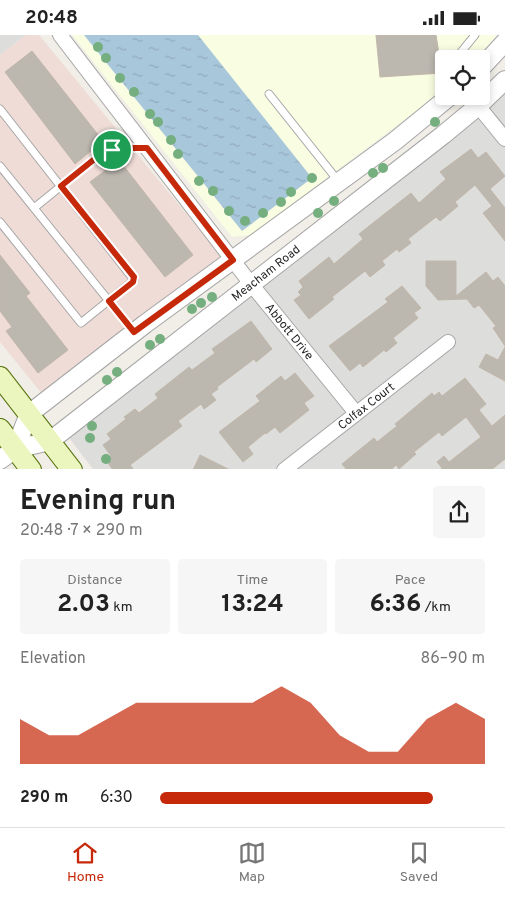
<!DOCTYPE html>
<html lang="en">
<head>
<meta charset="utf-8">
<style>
	:root { --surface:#fff; --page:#f6f6f6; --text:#222; --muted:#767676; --line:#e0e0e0; --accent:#c5290a }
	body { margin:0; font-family:Overpass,sans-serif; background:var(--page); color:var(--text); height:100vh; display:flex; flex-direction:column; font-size:19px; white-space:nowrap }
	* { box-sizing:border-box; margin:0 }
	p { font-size:16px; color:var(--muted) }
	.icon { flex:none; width:28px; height:28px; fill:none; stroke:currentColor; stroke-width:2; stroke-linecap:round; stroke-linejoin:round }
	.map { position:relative; height:434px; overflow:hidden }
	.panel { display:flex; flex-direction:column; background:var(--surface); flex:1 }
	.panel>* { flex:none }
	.buttons { position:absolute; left:435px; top:15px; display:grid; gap:10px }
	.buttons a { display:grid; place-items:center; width:55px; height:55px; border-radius:5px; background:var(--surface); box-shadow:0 2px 8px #0003; font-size:25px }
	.pin { position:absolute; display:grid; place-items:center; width:42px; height:42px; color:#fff; margin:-21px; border:2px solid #fff; border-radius:50%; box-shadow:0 1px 5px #0007 }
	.round { display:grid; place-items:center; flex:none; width:52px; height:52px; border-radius:5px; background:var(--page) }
	.head { display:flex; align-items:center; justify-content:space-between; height:85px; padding:0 20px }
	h1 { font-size:28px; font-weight:700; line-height:38px }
	.figures { display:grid; grid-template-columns:repeat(3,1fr); gap:8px; height:85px; padding:5px 20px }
	.figures div { display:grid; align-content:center; border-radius:5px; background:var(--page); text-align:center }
	.figures b { font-size:25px; font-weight:700 }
	.figures small { font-size:14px; font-weight:400 }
	.figures p { font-size:14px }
	.chart { height:140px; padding:10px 20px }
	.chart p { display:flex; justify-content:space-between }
	.chart svg { width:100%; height:90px; margin-top:5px; fill:var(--accent); opacity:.7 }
	ul { padding:0 20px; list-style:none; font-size:16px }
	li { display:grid; grid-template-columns:80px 60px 1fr; align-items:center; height:38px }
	li i { height:12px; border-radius:6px; background:var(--accent) }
	.status { display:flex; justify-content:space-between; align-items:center; height:35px; padding:0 25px; background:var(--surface); direction:ltr }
	.status svg { height:14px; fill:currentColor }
	.tabs { display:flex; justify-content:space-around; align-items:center; height:70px; border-top:1px solid var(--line); background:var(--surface); font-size:14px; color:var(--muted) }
	.tabs a { display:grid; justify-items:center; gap:2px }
	.tabs .on { color:var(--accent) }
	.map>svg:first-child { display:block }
</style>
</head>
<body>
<div class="status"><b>20:48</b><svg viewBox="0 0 49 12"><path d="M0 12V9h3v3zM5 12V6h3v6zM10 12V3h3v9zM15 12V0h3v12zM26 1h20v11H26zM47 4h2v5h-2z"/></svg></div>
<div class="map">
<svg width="505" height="435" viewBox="0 0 505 435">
	<defs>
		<pattern id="water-ripples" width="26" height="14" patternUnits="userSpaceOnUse" patternTransform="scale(1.25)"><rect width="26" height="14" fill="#a9c7db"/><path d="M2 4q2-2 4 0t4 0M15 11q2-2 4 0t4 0" fill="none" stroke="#91aabc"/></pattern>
	</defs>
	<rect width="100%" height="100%" fill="#f0eee6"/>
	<g fill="#dddddc">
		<path d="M0 0H26L0 20Z"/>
		<path d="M505 50V434H93L66 399 239 259 491 71Z"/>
	</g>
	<path fill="#efdcd7" d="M26 0H39L221 221 43 360 0 307V20Z"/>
	<path fill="#f9fde2" d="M72 0H497L477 24H444V55L251 200 232 202Z"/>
	<path fill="url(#water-ripples)" d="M84 0H198L312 143 242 196Z"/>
	<g fill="#bcb7af" stroke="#c1b7a9">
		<path d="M376 0H436L442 38 380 42Z"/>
		<path d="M32 16 103 106 75 129 5 37Z"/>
		<path d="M471 114 478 123 486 117 505 141 490 154 505 173V206L483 178 492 171 475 150 455 167 458 171 440 186 436 182 408 204 411 208 399 217 397 214 382 226 385 230 370 242 365 236 332 262 334 264 309 284 294 265 301 260 298 257 303 252 299 246 329 222 334 229 363 204 359 199 411 158 419 168 446 144 440 137Z"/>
		<path d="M119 125 193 220 165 242 90 147Z"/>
		<path d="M0 220 30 258 26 261 68 315 38 338 6 296 12 292 0 276Z"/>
		<path d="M426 226H456V261L486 237 493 246 498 242 505 251V311L493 293 496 291 479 270 474 273 467 264 438 265 426 251Z"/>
		<path d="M402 251 421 273 414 278 418 283 393 303 397 308 386 317 384 315 363 332 360 328 350 336 329 311 388 267 385 264Z"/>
		<path d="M251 286 272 314 256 327 254 324 217 352 218 354 211 359 216 365 204 374 201 369 178 386 182 391 130 430 134 435H113L106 425 111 421 103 410 111 404 107 399 126 384 124 382 135 374 139 378 158 363 155 359 189 332 192 335 215 318 212 314Z"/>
		<path d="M505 312V346L479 332 486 319 498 325Z"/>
		<path d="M295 338 314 361 304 368 309 375 280 398 275 392 266 399 265 398 248 412 253 419 243 427 219 397 260 366 256 361 281 341 285 346Z"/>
		<path d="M465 343 486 369 479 375 492 391 505 380V424L491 435H440L442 433 437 427 444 421 449 427 481 402 466 382 442 401 439 397 414 417 416 419 399 434 396 430 391 435H347L342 429 374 403 377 407 397 391 395 389 432 358 434 361 439 357 442 361Z"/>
		<path d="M200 420 230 435H193Z"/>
	</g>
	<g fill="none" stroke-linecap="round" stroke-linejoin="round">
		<g stroke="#a6a6a6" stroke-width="9">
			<g id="service">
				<path d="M458 24 461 17 475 0"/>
				<path d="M269 59 339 147"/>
				<path d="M0 74 134 245 81 288 0 187"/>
				<path d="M0 131 134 297"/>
				<path d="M34 173 102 118 121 113H146"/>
			</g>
		</g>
		<g stroke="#a6a6a6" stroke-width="16">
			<g id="minor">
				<path id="s1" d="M60 0 251 249 356 378"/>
				<path d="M470 61 505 104"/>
				<path id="s2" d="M284 435 448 307"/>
			</g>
		</g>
		<g stroke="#a6a6a6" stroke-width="20">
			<g id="tertiary">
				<path d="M481 33 505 7"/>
				<path d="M15 414 29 379 145 289 395 106 450 61"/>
				<path id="s3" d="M0 425 15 414 50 406 443 100 478 71 505 45"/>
			</g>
		</g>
		<g stroke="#56720b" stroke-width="22">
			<g id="secondary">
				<path d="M0 342 72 435"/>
				<path d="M0 394 31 435"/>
			</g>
		</g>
		<use href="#service" stroke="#fff" stroke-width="7"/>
		<use href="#minor" stroke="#fff" stroke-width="14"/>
		<use href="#tertiary" stroke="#fff" stroke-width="18"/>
		<use href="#secondary" stroke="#eaf6bd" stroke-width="20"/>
	</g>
	<g fill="#75ae7f">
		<circle cx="98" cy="12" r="5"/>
		<circle cx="106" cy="23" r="5"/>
		<circle cx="120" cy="43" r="5"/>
		<circle cx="134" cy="57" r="5"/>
		<circle cx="150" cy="79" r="5"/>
		<circle cx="158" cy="87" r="5"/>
		<circle cx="435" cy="87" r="5"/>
		<circle cx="171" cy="105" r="5"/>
		<circle cx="178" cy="119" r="5"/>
		<circle cx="383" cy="133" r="5"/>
		<circle cx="373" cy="138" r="5"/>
		<circle cx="312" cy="143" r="5"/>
		<circle cx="199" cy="146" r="5"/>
		<circle cx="213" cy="156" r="5"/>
		<circle cx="291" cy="157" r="5"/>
		<circle cx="334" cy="166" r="5"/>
		<circle cx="281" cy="167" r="5"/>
		<circle cx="229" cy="176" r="5"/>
		<circle cx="263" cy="178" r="5"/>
		<circle cx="318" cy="178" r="5"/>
		<circle cx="245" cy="186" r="5"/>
		<circle cx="212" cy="262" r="5"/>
		<circle cx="201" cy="268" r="5"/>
		<circle cx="192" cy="274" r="5"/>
		<circle cx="160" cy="304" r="5"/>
		<circle cx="150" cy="310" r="5"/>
		<circle cx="117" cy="337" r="5"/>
		<circle cx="107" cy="345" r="5"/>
		<circle cx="92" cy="391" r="5"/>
		<circle cx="90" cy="403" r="5"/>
		<circle cx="106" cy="424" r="5"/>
	</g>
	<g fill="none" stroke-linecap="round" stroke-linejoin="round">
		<g stroke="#fff" stroke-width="10">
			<path id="route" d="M121 113H147L233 225 134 297 109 266 133 247 134 242 61 151 102 118Z"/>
		</g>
		<use href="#route" stroke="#c5290a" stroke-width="6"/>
	</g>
	<g text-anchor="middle" stroke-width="4" stroke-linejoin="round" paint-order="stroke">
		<g font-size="12" fill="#1f1f1f" stroke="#fff">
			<text dy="4" stroke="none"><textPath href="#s3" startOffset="328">Meacham Road</textPath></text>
			<text dy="4" stroke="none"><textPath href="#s1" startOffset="375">Abbott Drive</textPath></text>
			<text dy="4" stroke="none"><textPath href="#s2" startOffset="104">Colfax Court</textPath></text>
		</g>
	</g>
</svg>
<div class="buttons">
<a><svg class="icon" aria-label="locate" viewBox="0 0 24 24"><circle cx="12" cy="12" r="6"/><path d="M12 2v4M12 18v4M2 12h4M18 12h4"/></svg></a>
</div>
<div class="pin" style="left:112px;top:115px;background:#1e9e55"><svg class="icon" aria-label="arrive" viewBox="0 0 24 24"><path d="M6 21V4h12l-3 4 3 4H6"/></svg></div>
</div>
<section class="panel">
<div class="head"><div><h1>Evening run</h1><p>20:48 · 7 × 290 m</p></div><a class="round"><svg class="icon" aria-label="share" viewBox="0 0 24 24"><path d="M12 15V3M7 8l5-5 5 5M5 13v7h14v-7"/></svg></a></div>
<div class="figures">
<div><p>Distance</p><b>2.03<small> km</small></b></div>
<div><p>Time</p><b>13:24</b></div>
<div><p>Pace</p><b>6:36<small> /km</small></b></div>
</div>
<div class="chart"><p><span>Elevation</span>86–90 m</p>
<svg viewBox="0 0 160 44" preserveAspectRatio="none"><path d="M0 44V22L10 30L20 30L30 22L40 14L50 14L60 14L70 14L80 14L90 6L100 14L110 30L120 38L130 38L140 22L150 14L160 22V44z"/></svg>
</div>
<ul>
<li><b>290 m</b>6:30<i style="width:84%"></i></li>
</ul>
</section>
<nav class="tabs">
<a class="on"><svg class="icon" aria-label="home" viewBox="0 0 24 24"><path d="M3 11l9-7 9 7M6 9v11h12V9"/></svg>Home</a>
<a><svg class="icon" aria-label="map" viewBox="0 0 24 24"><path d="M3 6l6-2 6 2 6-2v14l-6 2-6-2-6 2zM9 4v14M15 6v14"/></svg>Map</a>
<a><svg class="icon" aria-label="saved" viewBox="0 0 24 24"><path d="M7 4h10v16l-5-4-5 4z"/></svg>Saved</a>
</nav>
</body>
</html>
